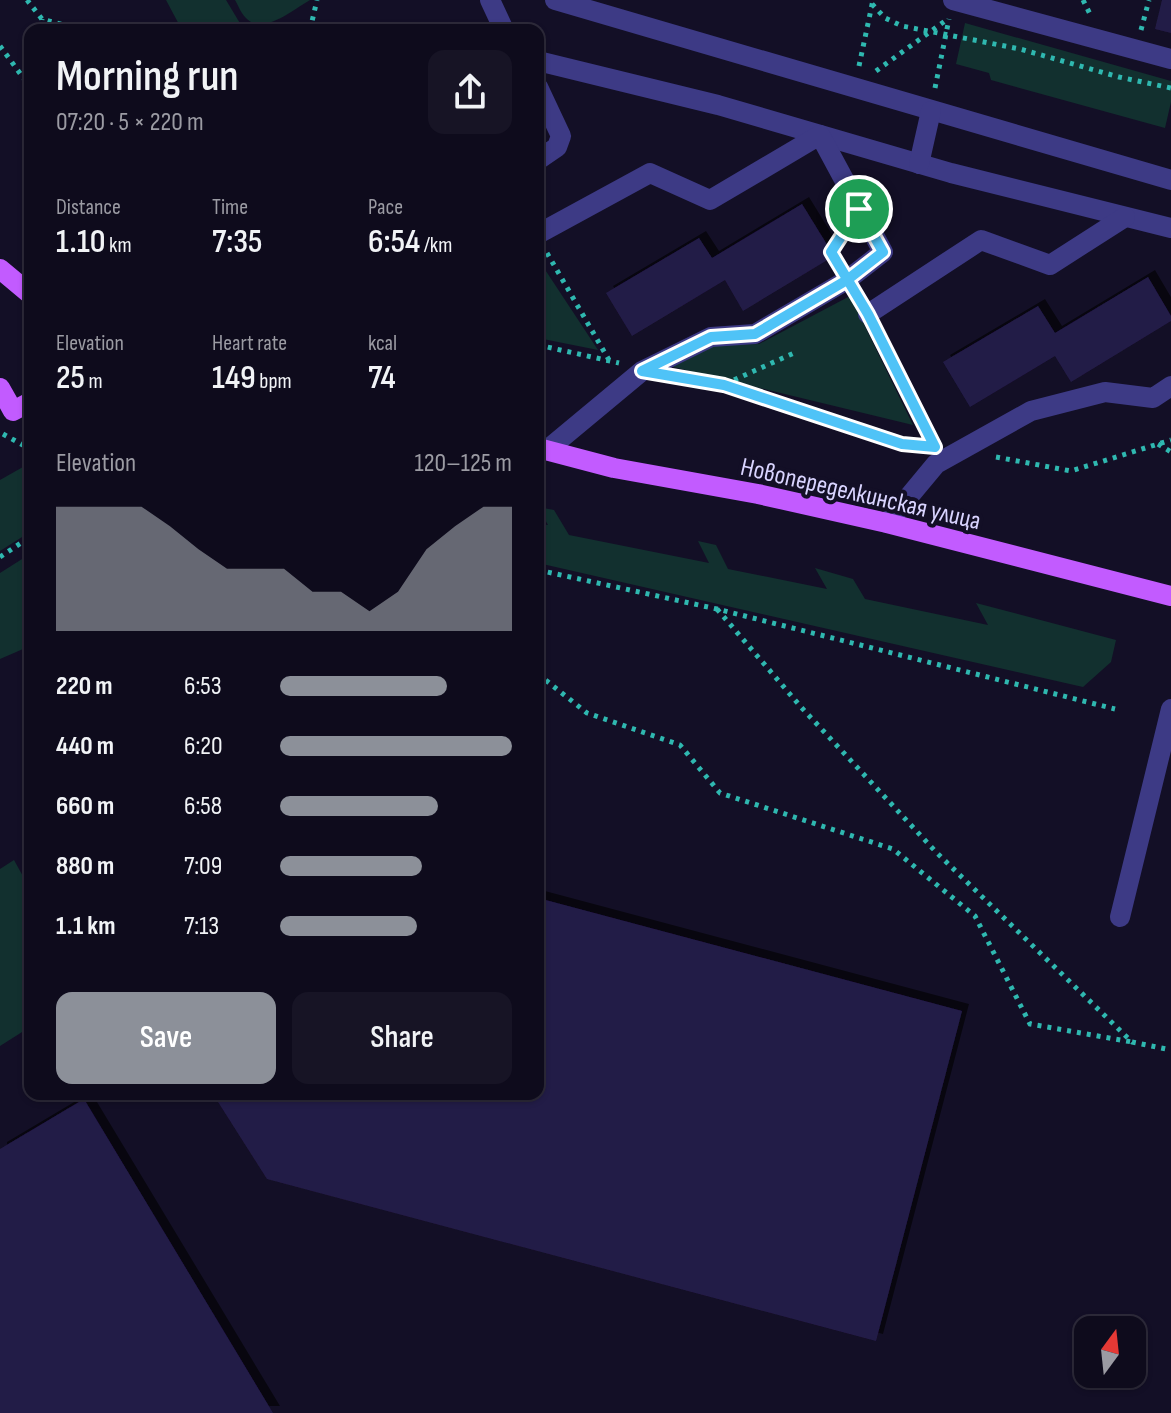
<!DOCTYPE html>
<html lang="en">
<head>
<meta charset="utf-8">
<style>
	:root { --surface:#0e0b1c; --page:#171425; --text:#f1f3f6; --muted:#9b9ba3; --line:#2e2b3b; --accent:#8c9099 }
	body { margin:0; font-family:"Sofia Sans Condensed",sans-serif; background:var(--page); color:var(--text); height:100vh; display:flex; flex-direction:column; font-size:30px; white-space:nowrap }
	* { box-sizing:border-box; margin:0 }
	p { font-size:26px; color:var(--muted) }
	.icon { flex:none; width:44px; height:44px; fill:none; stroke:currentColor; stroke-width:2; stroke-linecap:round; stroke-linejoin:round }
	.map { position:relative; flex:1; overflow:hidden }
	.panel { position:absolute; left:24px; top:24px; width:520px; height:1076px; display:flex; flex-direction:column; background:var(--surface); border-radius:16px; box-shadow:0 2px 6px #0004,0 0 0 2px var(--line) }
	.panel>* { flex:none }
	.needle { width:52px; rotate:15deg }
	.controls { position:absolute; left:1074px; top:1316px; display:grid; gap:16px }
	.controls a { display:grid; place-items:center; width:72px; height:72px; border-radius:16px; background:var(--surface); box-shadow:0 2px 6px #0004,0 0 0 2px var(--line); font-size:40px }
	.pin { position:absolute; display:grid; place-items:center; width:68px; height:68px; color:#fff; margin:-34px; border:4px solid #fff; border-radius:50%; box-shadow:0 2px 8px #0007 }
	.round { display:grid; place-items:center; flex:none; width:84px; height:84px; border-radius:16px; background:var(--page) }
	.headline { display:flex; align-items:center; justify-content:space-between; height:136px; padding:0 32px }
	h1 { font-size:44px; font-weight:600; line-height:60px }
	.metrics { display:grid; grid-template-columns:repeat(3,1fr); gap:12px; height:136px; padding:8px 32px }
	.metrics div { display:grid; align-content:center }
	.metrics b { font-size:34px; font-weight:600 }
	.metrics small { font-size:22px; font-weight:400 }
	.metrics p { font-size:22px }
	.chart { height:224px; padding:16px 32px }
	.chart p { display:flex; justify-content:space-between }
	.chart svg { width:100%; height:144px; margin-top:8px; fill:var(--accent); opacity:.7 }
	.primary-button { display:flex; gap:16px; margin-top:auto; padding:16px 32px }
	.primary-button a { flex:1; height:92px; border-radius:16px; background:var(--accent); color:#fff; font-size:32px; font-weight:600; line-height:92px; text-align:center }
	.primary-button a+a { background:var(--page); color:var(--text) }
	ul { padding:0 32px; list-style:none; font-size:26px }
	li { display:grid; grid-template-columns:128px 96px 1fr; align-items:center; height:60px }
	li i { height:20px; border-radius:10px; background:var(--accent) }
	.map>svg:first-child { display:block }
</style>
</head>
<body>
<div class="map">
<svg width="1171" height="1413" viewBox="0 0 1171 1413">
	<defs>
		<filter id="shadow"><feDropShadow dx="7" dy="-7" stdDeviation="0" flood-color="#0009"/></filter>
	</defs>
	<rect width="100%" height="100%" fill="#130f26"/>
	<g fill="#12302f">
		<path d="M166 0H226L244 30H182Z"/>
		<path d="M235 0H310C294 9 262 37 245 17 241 13 238 5 235 0Z"/>
		<path d="M965 23 1171 81V102L1165 128 991 80 989 73 956 64Z"/>
		<path d="M538 259 598 350 538 338Z"/>
		<path d="M850 296 913 425 661 364 717 345 759 344Z"/>
		<path d="M30 463V532L0 551V480Z"/>
		<path d="M538 507 554 510 569 535 709 563 698 541 716 545 728 569 827 589 815 568 853 579 865 599 988 625 976 603 1116 640 1111 662 1083 687 538 563V524L548 525Z"/>
		<path d="M30 554V646L0 659V573Z"/>
		<path d="M14 860 30 889V1027L0 1046V869Z"/>
	</g>
	<g fill="#241b47" filter="url(#shadow)">
		<path d="M1162 0H1171V33L1155 29Z"/>
		<path d="M802 204 834 256 743 311 725 280 632 336 606 293 699 238 712 258Z"/>
		<path d="M1148 277 1171 316V321L1071 382 1055 356 970 407 943 362 1038 306 1055 333Z"/>
		<path d="M538 898 962 1011 876 1341 267 1179 213 1094H538Z"/>
		<path d="M84 1099 273 1413H0V1149Z"/>
	</g>
	<g fill="none" stroke-linecap="round" stroke-linejoin="round">
		<g stroke="#2fb8b0" stroke-width="5" stroke-dasharray="4 6" stroke-linecap="butt">
			<path d="M27 0 42 19 82 30"/>
			<path d="M1083 0 1090 14"/>
			<path d="M872 4 885 18 902 26 1020 49 1119 77 1171 88"/>
			<path d="M41 30 42 19"/>
			<path d="M310 30 317 0"/>
			<path d="M1141 30 1149 0"/>
			<path d="M0 46 30 87"/>
			<path d="M859 66 873 0"/>
			<path d="M876 71 945 21"/>
			<path d="M935 88 949 19"/>
			<path d="M547 253 609 360"/>
			<path d="M837 263 831 252 846 231"/>
			<path d="M878 334 933 443"/>
			<path d="M538 345 619 363"/>
			<path d="M683 376 724 385 902 444 923 446"/>
			<path d="M725 384 794 353"/>
			<path d="M3 434 30 449"/>
			<path d="M1158 444 1171 452"/>
			<path d="M996 457 1071 471 1171 440"/>
			<path d="M0 557 30 537"/>
			<path d="M538 570 717 609 1115 709"/>
			<path d="M717 609 801 707 936 852 1132 1042 1171 1050"/>
			<path d="M538 674 587 713 680 745 720 793 893 849 975 916 1030 1024 1132 1042"/>
		</g>
		<g stroke="#3d3a85" stroke-width="20">
			<path d="M490 0 504 30"/>
			<path d="M555 0 1171 180"/>
			<path d="M953 0 1171 59"/>
			<path d="M538 61 718 105 951 173 1171 228"/>
			<path d="M538 87 561 136 557 147 538 160"/>
			<path d="M919 164 931 111"/>
			<path d="M538 234 650 173 710 200 820 135 883 252 847 280 755 334 711 337 642 371 547 450"/>
			<path d="M868 314 981 240 1050 265 1125 217"/>
			<path d="M887 523 936 464 1031 411 1105 392 1153 398 1171 386"/>
			<path d="M1120 917 1171 709"/>
		</g>
		<g stroke="#c25bff" stroke-width="20">
			<path d="M0 269 30 294"/>
			<path d="M0 388 13 411 30 402"/>
			<path d="M538 448 614 468 758 494 887 523 1171 596"/>
		</g>
	</g>
	<g fill="none" stroke-linecap="round" stroke-linejoin="round">
		<g stroke="#fff" stroke-width="16">
			<path id="route" d="M859 209 831 252 868 314 935 447 902 444 724 385 642 371 711 337 755 334 847 280 883 252 859 209"/>
		</g>
		<use href="#route" stroke="#4fc3f7" stroke-width="10"/>
	</g>
	<g text-anchor="middle" stroke-width="8" stroke-linejoin="round" paint-order="stroke">
		<g font-size="26" fill="#d9d4ff" stroke="#130f26">
			<text transform="translate(861 493) rotate(13)" y="9">Новопеределкинская улица</text>
		</g>
	</g>
</svg>
<div class="controls">
<a><svg class="needle" viewBox="-14 -14 28 28"><path d="M0-13l5 13h-10z" fill="#e53935"/><path d="M0 13l5-13h-10z" fill="#9b9ba3"/></svg></a>
</div>
<div class="pin" style="left:859px;top:209px;background:#1e9e55"><svg class="icon" aria-label="arrive" viewBox="0 0 24 24"><path d="M6 21V4h12l-3 4 3 4H6"/></svg></div>
<section class="panel">
<div class="headline"><div><h1>Morning run</h1><p>07:20 · 5 × 220 m</p></div><a class="round"><svg class="icon" aria-label="share" viewBox="0 0 24 24"><path d="M12 15V3M7 8l5-5 5 5M5 13v7h14v-7"/></svg></a></div>
<div class="metrics">
<div><p>Distance</p><b>1.10<small> km</small></b></div>
<div><p>Time</p><b>7:35</b></div>
<div><p>Pace</p><b>6:54<small> /km</small></b></div>
</div>
<div class="metrics">
<div><p>Elevation</p><b>25<small> m</small></b></div>
<div><p>Heart rate</p><b>149<small> bpm</small></b></div>
<div><p>kcal</p><b>74</b></div>
</div>
<div class="chart"><p><span>Elevation</span>120–125 m</p>
<svg viewBox="0 0 160 44" preserveAspectRatio="none"><path d="M0 44V6L10 6L20 6L30 6L40 12L50 19L60 25L70 25L80 25L90 32L100 32L110 38L120 32L130 19L140 12L150 6L160 6V44z"/></svg>
</div>
<ul>
<li><b>220 m</b>6:53<i style="width:72%"></i></li>
<li><b>440 m</b>6:20<i style="width:100%"></i></li>
<li><b>660 m</b>6:58<i style="width:68%"></i></li>
<li><b>880 m</b>7:09<i style="width:61%"></i></li>
<li><b>1.1 km</b>7:13<i style="width:59%"></i></li>
</ul>
<div class="primary-button"><a>Save</a><a>Share</a></div>
</section>
</div>
</body>
</html>
